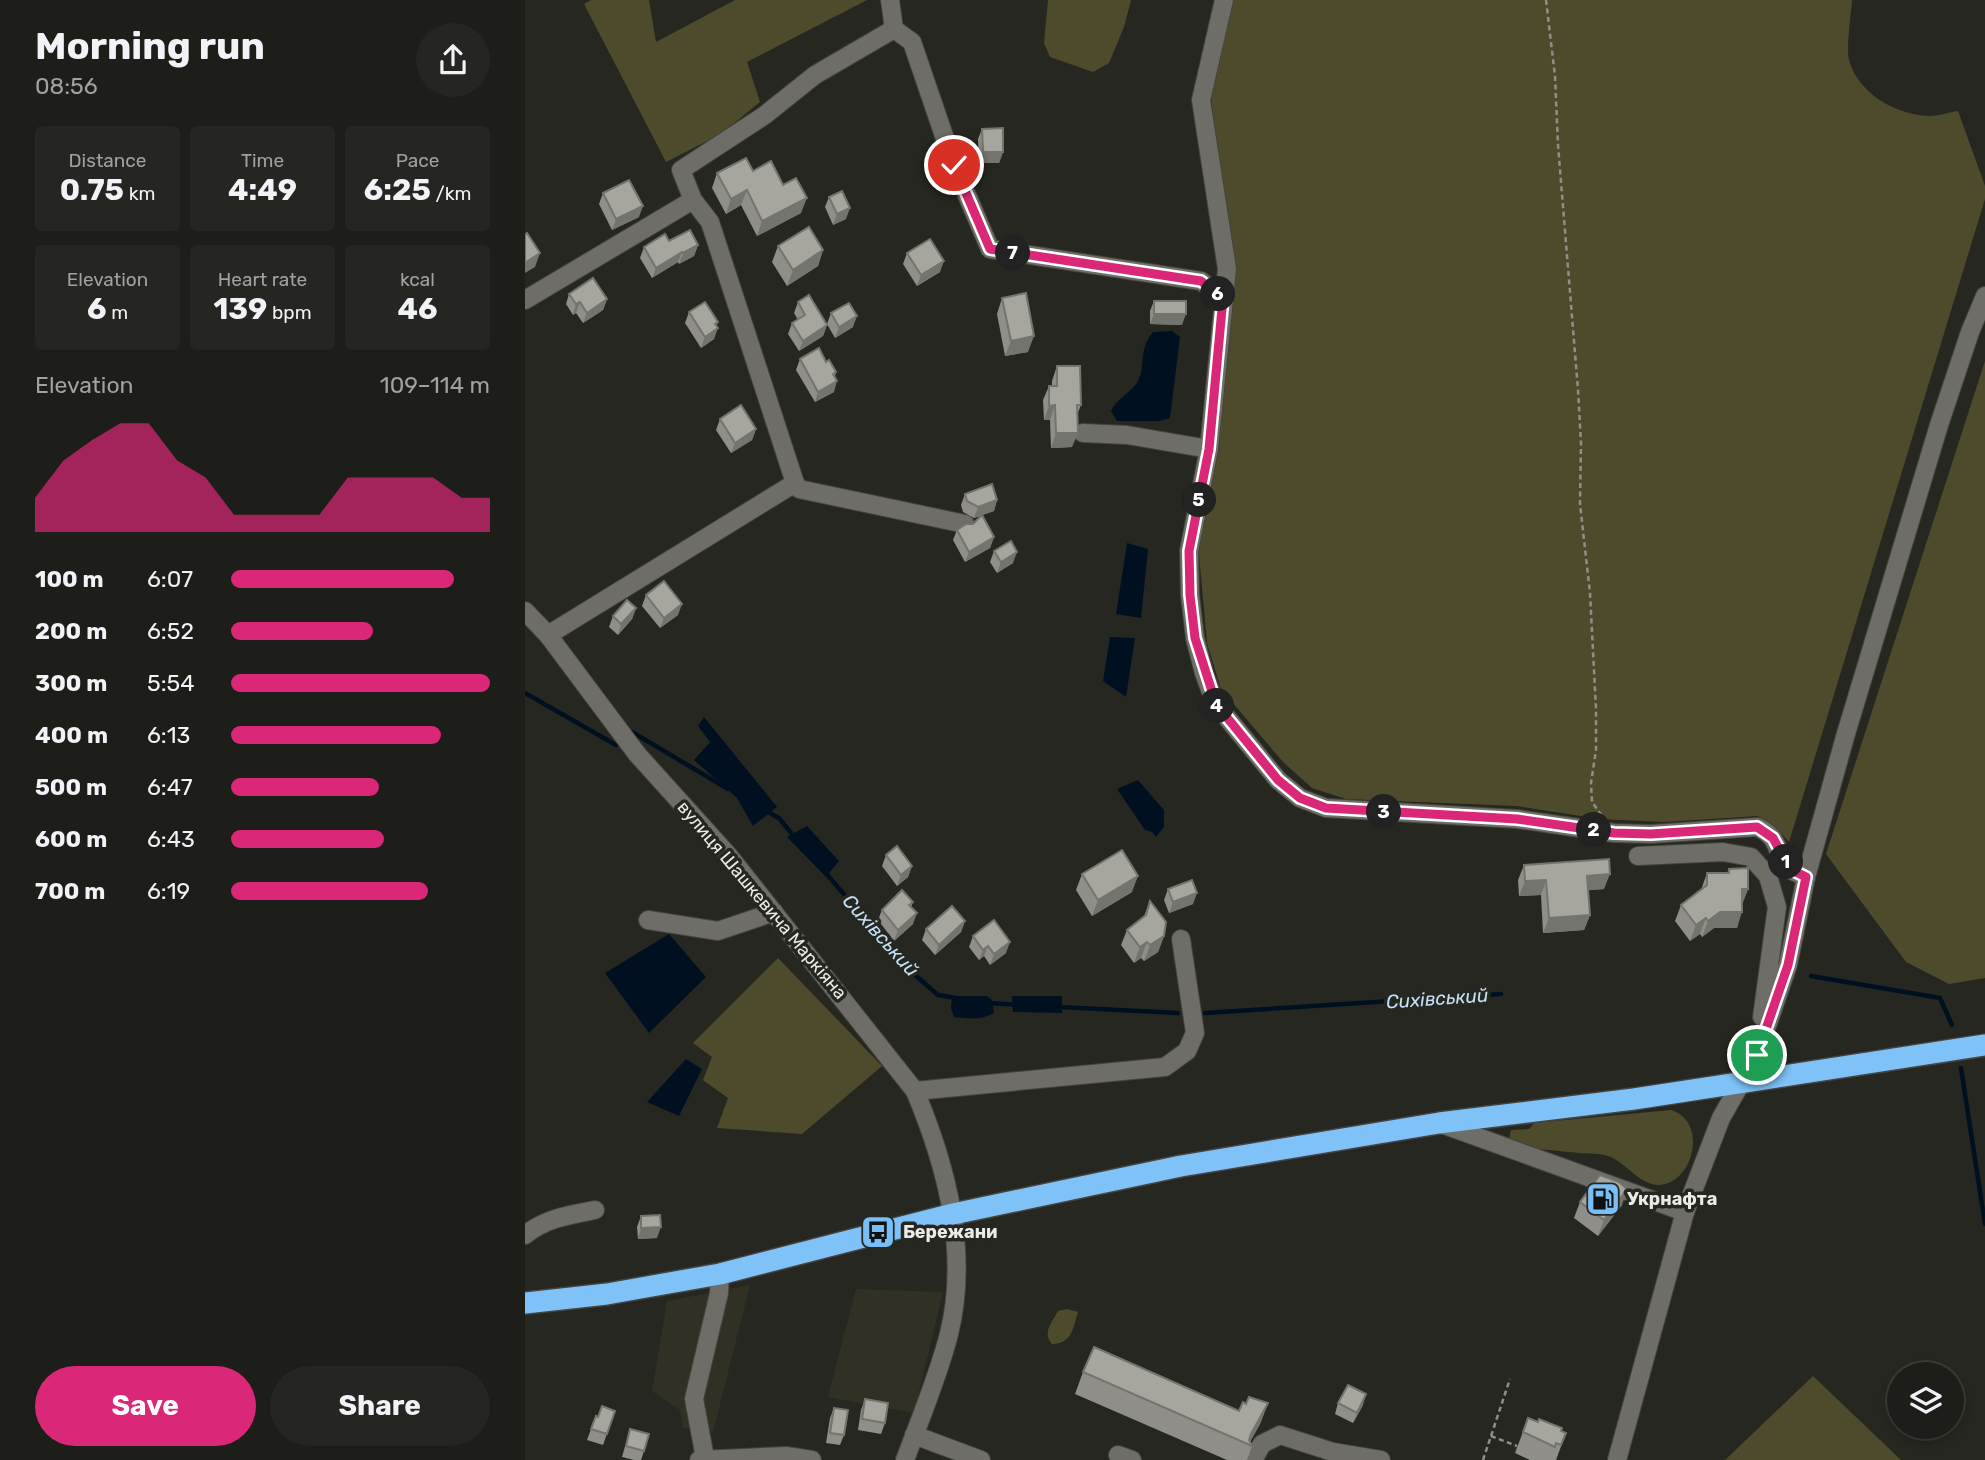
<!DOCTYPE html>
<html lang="en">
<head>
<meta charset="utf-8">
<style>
	:root { --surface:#1d1d19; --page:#252622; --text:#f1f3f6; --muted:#a0a2a2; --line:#3b3b38; --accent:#db2777 }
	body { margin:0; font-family:Rubik,sans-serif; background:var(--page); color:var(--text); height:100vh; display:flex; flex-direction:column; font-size:26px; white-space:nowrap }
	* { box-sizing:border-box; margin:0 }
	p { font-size:23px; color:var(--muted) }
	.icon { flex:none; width:38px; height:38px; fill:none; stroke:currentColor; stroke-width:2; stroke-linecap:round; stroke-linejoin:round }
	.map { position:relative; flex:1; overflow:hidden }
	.side { display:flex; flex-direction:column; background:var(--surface); width:525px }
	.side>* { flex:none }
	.tools { position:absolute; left:1362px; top:1362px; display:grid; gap:14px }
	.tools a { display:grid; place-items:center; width:77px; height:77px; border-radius:50%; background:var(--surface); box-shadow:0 4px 10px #0003,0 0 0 2px var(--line); font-size:35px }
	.pin { position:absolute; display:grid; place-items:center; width:60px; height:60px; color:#fff; margin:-30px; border:4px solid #fff; border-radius:50%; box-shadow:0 2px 7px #0007 }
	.km { position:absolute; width:35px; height:35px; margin:-18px; border-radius:50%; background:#222; color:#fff; font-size:19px; line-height:35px; text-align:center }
	.round { display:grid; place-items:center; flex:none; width:74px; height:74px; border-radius:37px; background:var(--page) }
	.summary { display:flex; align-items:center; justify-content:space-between; height:119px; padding:0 35px }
	h1 { font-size:38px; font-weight:700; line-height:52px }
	.figures { display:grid; grid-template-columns:repeat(3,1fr); gap:10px; height:119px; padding:7px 35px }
	.figures div { display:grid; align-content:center; border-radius:7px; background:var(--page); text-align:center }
	.figures b { font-size:30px; font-weight:700 }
	.figures small { font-size:19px; font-weight:400 }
	.figures p { font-size:19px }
	.chart { height:196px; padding:14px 35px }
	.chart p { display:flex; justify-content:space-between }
	.chart svg { width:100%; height:126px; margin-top:7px; fill:var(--accent); opacity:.7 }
	.primary-button { display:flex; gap:14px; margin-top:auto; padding:14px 35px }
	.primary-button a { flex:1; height:80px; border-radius:42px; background:var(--accent); color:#fff; font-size:28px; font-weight:700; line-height:80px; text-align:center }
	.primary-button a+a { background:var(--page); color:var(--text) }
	ul { padding:0 35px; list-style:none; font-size:23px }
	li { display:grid; grid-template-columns:112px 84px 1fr; align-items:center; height:52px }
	li i { height:18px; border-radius:9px; background:var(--accent) }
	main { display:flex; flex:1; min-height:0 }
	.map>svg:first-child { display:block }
</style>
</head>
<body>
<main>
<section class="side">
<div class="summary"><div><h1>Morning run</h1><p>08:56</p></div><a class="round"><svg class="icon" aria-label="share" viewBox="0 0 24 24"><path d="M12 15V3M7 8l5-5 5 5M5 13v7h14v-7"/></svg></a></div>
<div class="figures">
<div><p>Distance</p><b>0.75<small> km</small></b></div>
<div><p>Time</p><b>4:49</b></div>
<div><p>Pace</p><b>6:25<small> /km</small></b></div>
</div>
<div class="figures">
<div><p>Elevation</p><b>6<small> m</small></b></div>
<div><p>Heart rate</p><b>139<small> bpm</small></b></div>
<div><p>kcal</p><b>46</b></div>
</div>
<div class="chart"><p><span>Elevation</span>109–114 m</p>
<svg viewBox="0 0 160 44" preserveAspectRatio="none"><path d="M0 44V32L10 19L20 12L30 6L40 6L50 19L60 25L70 38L80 38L90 38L100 38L110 25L120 25L130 25L140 25L150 32L160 32V44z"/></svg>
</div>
<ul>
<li><b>100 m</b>6:07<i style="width:86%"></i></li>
<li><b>200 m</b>6:52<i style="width:55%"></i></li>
<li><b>300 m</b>5:54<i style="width:100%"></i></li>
<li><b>400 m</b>6:13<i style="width:81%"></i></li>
<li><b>500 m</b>6:47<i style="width:57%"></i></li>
<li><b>600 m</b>6:43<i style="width:59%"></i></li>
<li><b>700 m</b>6:19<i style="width:76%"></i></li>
</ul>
<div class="primary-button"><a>Save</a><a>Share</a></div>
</section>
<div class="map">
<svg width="1460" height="1460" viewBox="0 0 1460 1460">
	<rect width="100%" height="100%" fill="#272721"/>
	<g fill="#313024">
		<path d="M225 1285 188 1432 158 1428 155 1410 127 1391 142 1301Z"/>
		<path d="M331 1289 418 1292 389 1413 303 1397Z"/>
	</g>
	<g fill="#4e4b2d">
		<path d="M66 0H124L131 42 210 0H342L222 62 235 102 196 134 141 162 59 4Z"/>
		<path d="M523 0H606L599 27 584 63 568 72 525 57 519 43Z"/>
		<path d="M701 0H1327C1326 14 1321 48 1324 60 1333 94 1373 116 1406 116 1414 116 1424 112 1433 111L1460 186V199L1264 842 1249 826 1232 816 1139 822 1075 819 991 806 821 799 787 788 758 762 696 689 682 643 673 543 694 449 697 372 706 269 686 97Z"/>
		<path d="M1460 361V978L1424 984 1381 962 1301 854Z"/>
		<path d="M253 958 357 1066 277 1134 192 1128 203 1098 178 1080 187 1057 168 1043Z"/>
		<path d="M1146 1110C1184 1122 1168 1184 1134 1185 1114 1185 1101 1162 1083 1156 1075 1153 1064 1154 1055 1153 1034 1151 1012 1149 990 1147L984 1140 986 1130 1004 1129 1009 1123Z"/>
		<path d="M542 1309 553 1312C548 1328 547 1344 527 1344 517 1332 527 1323 533 1311Z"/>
		<path d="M1288 1376 1376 1460H1200Z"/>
	</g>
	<g fill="#001020">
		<path d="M647 331 655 337 645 418 635 421H592L586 411C592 398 606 393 613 381 621 365 613 350 628 332Z"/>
		<path d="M602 543 623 549 616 618 591 614Z"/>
		<path d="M585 637 610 638 601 697 578 681Z"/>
		<path d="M179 717 252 807 228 826 212 798 169 760 185 742 173 726Z"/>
		<path d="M613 780 639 810V827L631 837 627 832 620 830 592 789Z"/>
		<path d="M282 826 314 861 301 877 262 837Z"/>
		<path d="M144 934 181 977 124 1033 80 973Z"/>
		<path d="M427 996H462L467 1000 469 1013C457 1020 443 1019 429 1017L426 1008Z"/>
		<path d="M487 996H537V1013L488 1012Z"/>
		<path d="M161 1059 177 1069 154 1116 122 1102Z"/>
	</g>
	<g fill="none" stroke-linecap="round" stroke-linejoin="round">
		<g stroke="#001020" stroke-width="4.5">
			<path d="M0 693 91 745"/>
			<path d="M107 732 203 789"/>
			<path d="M241 811 254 818 270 838"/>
			<path d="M299 871 382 968 413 995 431 998"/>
			<path d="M1286 976 1415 998 1427 1025"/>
			<path d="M464 1003 494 1005"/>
			<path d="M534 1007 653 1013"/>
			<path d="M680 1013 976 994"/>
			<path d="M1436 1068 1460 1224"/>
		</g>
		<g stroke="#444440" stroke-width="20">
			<g id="minor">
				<path d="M365 0 369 29 387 42 429 165 465 249 676 281 698 298"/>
				<path d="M699 0 676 100 702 269 684 449 664 551 665 595 670 638 679 673 690 703 753 780 775 798 801 808 992 819 1089 833 1126 834 1232 827C1257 838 1249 853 1264 869 1268 872 1276 874 1281 877"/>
				<path d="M369 29 290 75 240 115 156 170 168 200 185 222 270 483 274 489 440 524"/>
				<path d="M0 300 168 200"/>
				<path d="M558 433 602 435 684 449"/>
				<path d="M0 611 23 635 112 754 204 856 390 1091C422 1167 444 1252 424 1334 413 1377 395 1419 380 1460"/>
				<path d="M23 635 270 483"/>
				<path d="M1113 856 1198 852 1226 857 1243 876 1252 907 1237 1017"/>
				<path d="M123 920 193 931 249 912"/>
				<path d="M390 1091 640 1067 662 1051 670 1033 656 939"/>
				<path d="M914 1123 1160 1212"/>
				<path d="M0 1235C21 1218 44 1215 70 1210"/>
				<path d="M389 1435 456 1460"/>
				<path d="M593 1455 607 1460"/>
				<path d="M180 1458 169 1399 194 1293 195 1274"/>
				<path d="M174 1460 261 1456 287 1460"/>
				<path d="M728 1460 737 1444 755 1435 808 1452 856 1460"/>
				<path d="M1092 1460 1160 1212 1196 1118 1232 1055 1263 965 1281 877 1320 737 1414 425 1445 332 1460 296"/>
			</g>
		</g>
		<g stroke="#444440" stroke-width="24">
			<path id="highway" d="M0 1303 82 1294 195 1274 428 1214 656 1166 914 1123 1109 1099 1460 1045"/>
		</g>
		<g stroke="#8f8f8a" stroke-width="2.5" stroke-dasharray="5 3.5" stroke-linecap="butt">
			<path d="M1021 0 1030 76 1033 145 1053 390 1056 443 1055 504 1065 593 1071 709V750L1066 783 1067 802 1077 816"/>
			<path d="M966 1436 992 1446"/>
			<path d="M958 1460 985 1379"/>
		</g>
		<use href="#minor" stroke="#6e6d67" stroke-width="18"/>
		<use href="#highway" stroke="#7ec2f8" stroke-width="21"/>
	</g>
	<g fill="#8f8e88">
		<path d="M457 129 478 152 474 163H454L453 139Z"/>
		<path d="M228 171 258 185 276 213 232 236 216 205 201 214 187 188 192 173Z"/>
		<path d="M78 193 114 217 87 230 74 204Z"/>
		<path d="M304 197 321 219 308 225 300 207Z"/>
		<path d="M144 241 173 245 169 256 154 264 153 262 127 278 115 258 119 247Z"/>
		<path d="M253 246 298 250 293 266 262 286 247 262Z"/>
		<path d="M382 253 415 272 392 286 378 264Z"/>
		<path d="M44 294 82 299 78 310 58 323 51 313 48 315 41 304Z"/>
		<path d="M477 298 503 352 480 356 472 314Z"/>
		<path d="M629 301 657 325 625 324V311Z"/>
		<path d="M273 302 302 325 298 336 274 351 263 334 267 323 273 320 269 313Z"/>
		<path d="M164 312 192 326 189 339 176 348 160 323Z"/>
		<path d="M306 313 328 327 310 338 302 324Z"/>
		<path d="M275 359 301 362 311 372 310 376 309 392 290 402 271 370Z"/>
		<path d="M532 366 556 405 552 415 547 447 526 448 525 420H519L518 400 524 386H527V381Z"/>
		<path d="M195 419 231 429 227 440 206 453 191 430Z"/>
		<path d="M440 494 472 500 469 511 457 515 469 537 465 548 440 562 428 540 432 530 448 524 456 516 449 518 438 512 436 505Z"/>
		<path d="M469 551 488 563 472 573 465 562Z"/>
		<path d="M121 595 153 615 135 628 117 606Z"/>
		<path d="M111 608 107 619 93 635 84 627 88 616Z"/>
		<path d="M361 855 387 866 383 877 372 886 357 866Z"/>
		<path d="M999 865 1079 889 1063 890 1065 915 1059 930 1018 933 1016 895 994 896 993 880Z"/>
		<path d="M1204 869 1223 889 1217 904 1212 928H1189L1177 937 1175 934 1165 941 1150 921 1156 905 1176 890 1182 873H1202Z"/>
		<path d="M557 874 607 892 567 916 551 890Z"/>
		<path d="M643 889 668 904 644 913 639 900Z"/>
		<path d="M625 901 639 936 633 952 619 961 616 958 609 963 596 945 602 930 619 916Z"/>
		<path d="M388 902 386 907 388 924 369 941 353 920 357 910Z"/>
		<path d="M440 921 436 932 410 955 397 940 401 929Z"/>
		<path d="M448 936 481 953 465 965 459 956 454 960 444 947Z"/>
		<path d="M1055 1202 1097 1205 1073 1236 1049 1218Z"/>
		<path d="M116 1216 132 1238 113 1239 112 1227Z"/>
		<path d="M558 1372 714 1411 721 1404 743 1403 735 1424 725 1442 727 1446 722 1460H702L550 1394Z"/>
		<path d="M340 1399 360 1423 356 1434 333 1430 336 1410Z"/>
		<path d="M813 1403 838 1405 828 1423 810 1414Z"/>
		<path d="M309 1408 319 1435 315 1445 301 1443 305 1418Z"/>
		<path d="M90 1411 78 1445 62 1440 71 1416 73 1417Z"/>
		<path d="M1003 1418 1041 1433 1031 1460H1005L990 1453Z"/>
		<path d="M105 1429 119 1451 116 1460H109L97 1457Z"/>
	</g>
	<g fill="#74746f">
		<path d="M458 152H478L474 163H454Z"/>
		<path d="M222 190 216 205 201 214 206 199Z"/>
		<path d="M282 198 276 213 232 236 237 221Z"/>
		<path d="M118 206 114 217 87 230 91 219Z"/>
		<path d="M325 208 321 219 308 225 312 214Z"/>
		<path d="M173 245 169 256 154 264 158 253Z"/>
		<path d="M298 250 293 266 262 286 268 270Z"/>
		<path d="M157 252 153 262 127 278 131 268Z"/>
		<path d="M15 253 10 267 0 273V263Z"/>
		<path d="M419 261 415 272 392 286 396 275Z"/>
		<path d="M82 299 78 310 58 323 62 313Z"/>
		<path d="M55 302 51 313 48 315 51 304Z"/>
		<path d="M629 314H661L657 325 625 324Z"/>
		<path d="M332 316 328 327 310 338 314 327Z"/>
		<path d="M193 322 190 331 193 328 189 339 176 348 180 337 190 324Z"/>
		<path d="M302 325 298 336 274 351 278 341Z"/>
		<path d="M509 336 503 352 480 356 486 341Z"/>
		<path d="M312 381 309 392 290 402 293 392Z"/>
		<path d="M530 405 525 420H519L524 406Z"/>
		<path d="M231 429 227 440 206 453 210 443Z"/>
		<path d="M531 433H553L547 447 526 448Z"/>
		<path d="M472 500 469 511 449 518 453 507Z"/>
		<path d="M469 537 465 548 440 562 444 552Z"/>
		<path d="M492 552 488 563 472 573 476 562Z"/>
		<path d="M157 604 153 615 135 628 139 618Z"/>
		<path d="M111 608 107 619 93 635 96 624Z"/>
		<path d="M387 866 383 877 372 886 376 875Z"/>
		<path d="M1085 874 1079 889 1057 891 1062 876Z"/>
		<path d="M613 876 607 892 567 916 573 900Z"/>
		<path d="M1021 880 1016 895 994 896 1000 881Z"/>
		<path d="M1217 889H1223L1217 905Z"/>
		<path d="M672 893 668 904 644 913 648 902Z"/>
		<path d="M1195 912H1217L1212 928H1189L1177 937 1183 921Z"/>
		<path d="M392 913 388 924 369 941 373 930Z"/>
		<path d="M1065 915 1059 930 1018 933 1024 918Z"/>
		<path d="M1181 918 1175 934 1165 941 1171 925Z"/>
		<path d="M440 921 436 932 410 955 414 945Z"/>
		<path d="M639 936 633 952 619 961 625 945Z"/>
		<path d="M485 942 481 953 465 965 469 954Z"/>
		<path d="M622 942 616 958 609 963 615 947Z"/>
		<path d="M463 946 459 956 454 960 458 950Z"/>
		<path d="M1102 1189 1097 1205 1073 1236 1079 1220Z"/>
		<path d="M136 1227 132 1238 113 1239 116 1228Z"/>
		<path d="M841 1394 838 1405 828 1423 832 1413Z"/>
		<path d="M743 1403 735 1424 723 1445 726 1434Z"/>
	</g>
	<g fill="#a6a59e" stroke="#74746f" stroke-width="2">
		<path d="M478 128V152H458L457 129Z"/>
		<path d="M221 158 228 171 246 161 258 185 271 178 282 198 237 221 222 190 206 199 192 173Z"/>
		<path d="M104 180 118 206 91 219 78 193Z"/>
		<path d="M317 191 325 208 312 214 304 197Z"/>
		<path d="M284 227 298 250 268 270 253 246Z"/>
		<path d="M165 230 173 245 158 253 157 252 131 268 119 247 140 234 144 241Z"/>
		<path d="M2 233 15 253 0 263V235Z"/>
		<path d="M405 239 419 261 396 275 382 253Z"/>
		<path d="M68 278 82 299 62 313 55 302 51 304 44 294Z"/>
		<path d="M501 293 509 336 486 341 477 298Z"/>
		<path d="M284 295 302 325 278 341 267 323 280 315 273 302Z"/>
		<rect x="629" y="301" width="32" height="13"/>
		<path d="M180 302 193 322 190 324 193 328 180 337 164 312Z"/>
		<path d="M324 303 332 316 314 327 306 313Z"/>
		<path d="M294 348 301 362 304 360 311 372 308 374 312 381 293 392 275 359Z"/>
		<path d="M532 366H555L556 405H552L553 433H531L530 405 524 406V386H532Z"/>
		<path d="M216 405 231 429 210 443 195 419Z"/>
		<path d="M467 484 472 500 453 507 442 501 440 494Z"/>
		<path d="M457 515 469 537 444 552 432 530 441 524H448Z"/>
		<path d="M486 541 492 552 476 562 469 551Z"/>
		<path d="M139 581 157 604 139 618 121 595Z"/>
		<path d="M102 600 111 608 96 624 88 616Z"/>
		<path d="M372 846 387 866 376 875 361 855Z"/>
		<path d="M597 850 613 876 573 900 557 874Z"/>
		<path d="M1084 859 1085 874 1062 876 1065 915 1024 918 1021 880 1000 881 999 865Z"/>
		<path d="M1223 868V889H1217V912H1195L1183 921 1181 918 1171 925 1156 905 1182 885V873H1204V869Z"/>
		<path d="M667 880 672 893 648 902 643 889Z"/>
		<path d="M377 890 388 902 384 905 392 913 373 930 357 910Z"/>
		<path d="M625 901 641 922 639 936 625 945 622 942 615 947 602 930 621 915Z"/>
		<path d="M427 906 440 921 414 945 401 929Z"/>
		<path d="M469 920 485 942 469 954 463 946 458 950 448 936Z"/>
		<path d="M1075 1175 1094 1182 1102 1189 1079 1220 1055 1202Z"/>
		<path d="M135 1215 136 1227 116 1228V1216Z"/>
		<path d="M569 1347 714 1411 718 1402 721 1404 724 1397 743 1403 726 1434 724 1440 727 1446 558 1372Z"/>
		<path d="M823 1385 841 1394 832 1413 813 1403Z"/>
		<path d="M340 1399 363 1403 360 1423 337 1419Z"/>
		<path d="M77 1406 90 1411 82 1434 66 1429 71 1416 73 1417Z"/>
		<path d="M309 1408 323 1410 319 1435 305 1433Z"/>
		<path d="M1003 1418 1013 1422 1014 1419 1037 1428 1036 1431 1041 1433 1036 1445 1031 1443 1030 1447 998 1432Z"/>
		<path d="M105 1429 124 1434 119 1451 101 1446Z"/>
	</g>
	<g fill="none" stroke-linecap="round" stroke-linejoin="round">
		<g stroke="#fff" stroke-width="14">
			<path id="route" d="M429 165 465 249 676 281 698 298 684 449 664 551 665 595 670 638 691 704 753 780 775 798 801 808 992 819 1089 833 1126 834 1232 827 1248 838 1265 869 1281 877 1263 965 1232 1055"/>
		</g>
		<use href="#route" stroke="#db2777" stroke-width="9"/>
	</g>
	<defs>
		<g id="fuel-square" transform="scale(1.75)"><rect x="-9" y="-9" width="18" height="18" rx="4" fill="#78bff7" stroke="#272721"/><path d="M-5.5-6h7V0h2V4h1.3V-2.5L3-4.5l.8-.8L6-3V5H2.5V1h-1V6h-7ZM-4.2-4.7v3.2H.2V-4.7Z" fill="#111"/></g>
		<g id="bus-square" transform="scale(1.75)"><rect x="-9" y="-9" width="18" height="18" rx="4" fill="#78bff7" stroke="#272721"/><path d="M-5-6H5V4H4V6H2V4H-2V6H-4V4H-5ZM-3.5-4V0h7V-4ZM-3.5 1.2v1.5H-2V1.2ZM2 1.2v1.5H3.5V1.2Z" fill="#111"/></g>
	</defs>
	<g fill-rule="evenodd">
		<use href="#fuel-square" x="1078" y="1199"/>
		<use href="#bus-square" x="353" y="1232"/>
	</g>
	<g text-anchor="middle" stroke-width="7" stroke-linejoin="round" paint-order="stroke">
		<g font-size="18" fill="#eaeae6" stroke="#272721">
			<text transform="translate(237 900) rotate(50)" y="6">вулиця Шашкевича Маркіяна</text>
		</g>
		<g font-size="18" font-weight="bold" fill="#eaeae6" stroke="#272721" text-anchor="start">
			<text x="1102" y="1205">Укрнафта</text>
			<text x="378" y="1238">Бережани</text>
		</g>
		<g font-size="19" font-style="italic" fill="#c6e1f7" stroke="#272721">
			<text transform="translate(356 935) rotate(48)" y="7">Сихівський</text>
			<text transform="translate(912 998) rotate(-4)" y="7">Сихівський</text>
		</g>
	</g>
</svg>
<div class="tools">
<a><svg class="icon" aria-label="layers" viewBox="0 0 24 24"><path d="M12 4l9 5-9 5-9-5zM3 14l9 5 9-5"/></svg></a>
</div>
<div class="pin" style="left:1232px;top:1055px;background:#1e9e55"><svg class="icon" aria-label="arrive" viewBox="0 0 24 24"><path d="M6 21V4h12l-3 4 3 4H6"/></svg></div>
<div class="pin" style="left:429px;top:165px;background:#d93025"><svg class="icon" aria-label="check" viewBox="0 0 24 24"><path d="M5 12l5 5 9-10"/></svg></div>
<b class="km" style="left:1261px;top:862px">1</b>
<b class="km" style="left:1069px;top:830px">2</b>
<b class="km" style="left:859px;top:812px">3</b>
<b class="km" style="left:692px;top:706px">4</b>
<b class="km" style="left:674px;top:500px">5</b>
<b class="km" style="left:693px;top:294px">6</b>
<b class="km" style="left:488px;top:253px">7</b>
</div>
</main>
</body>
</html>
